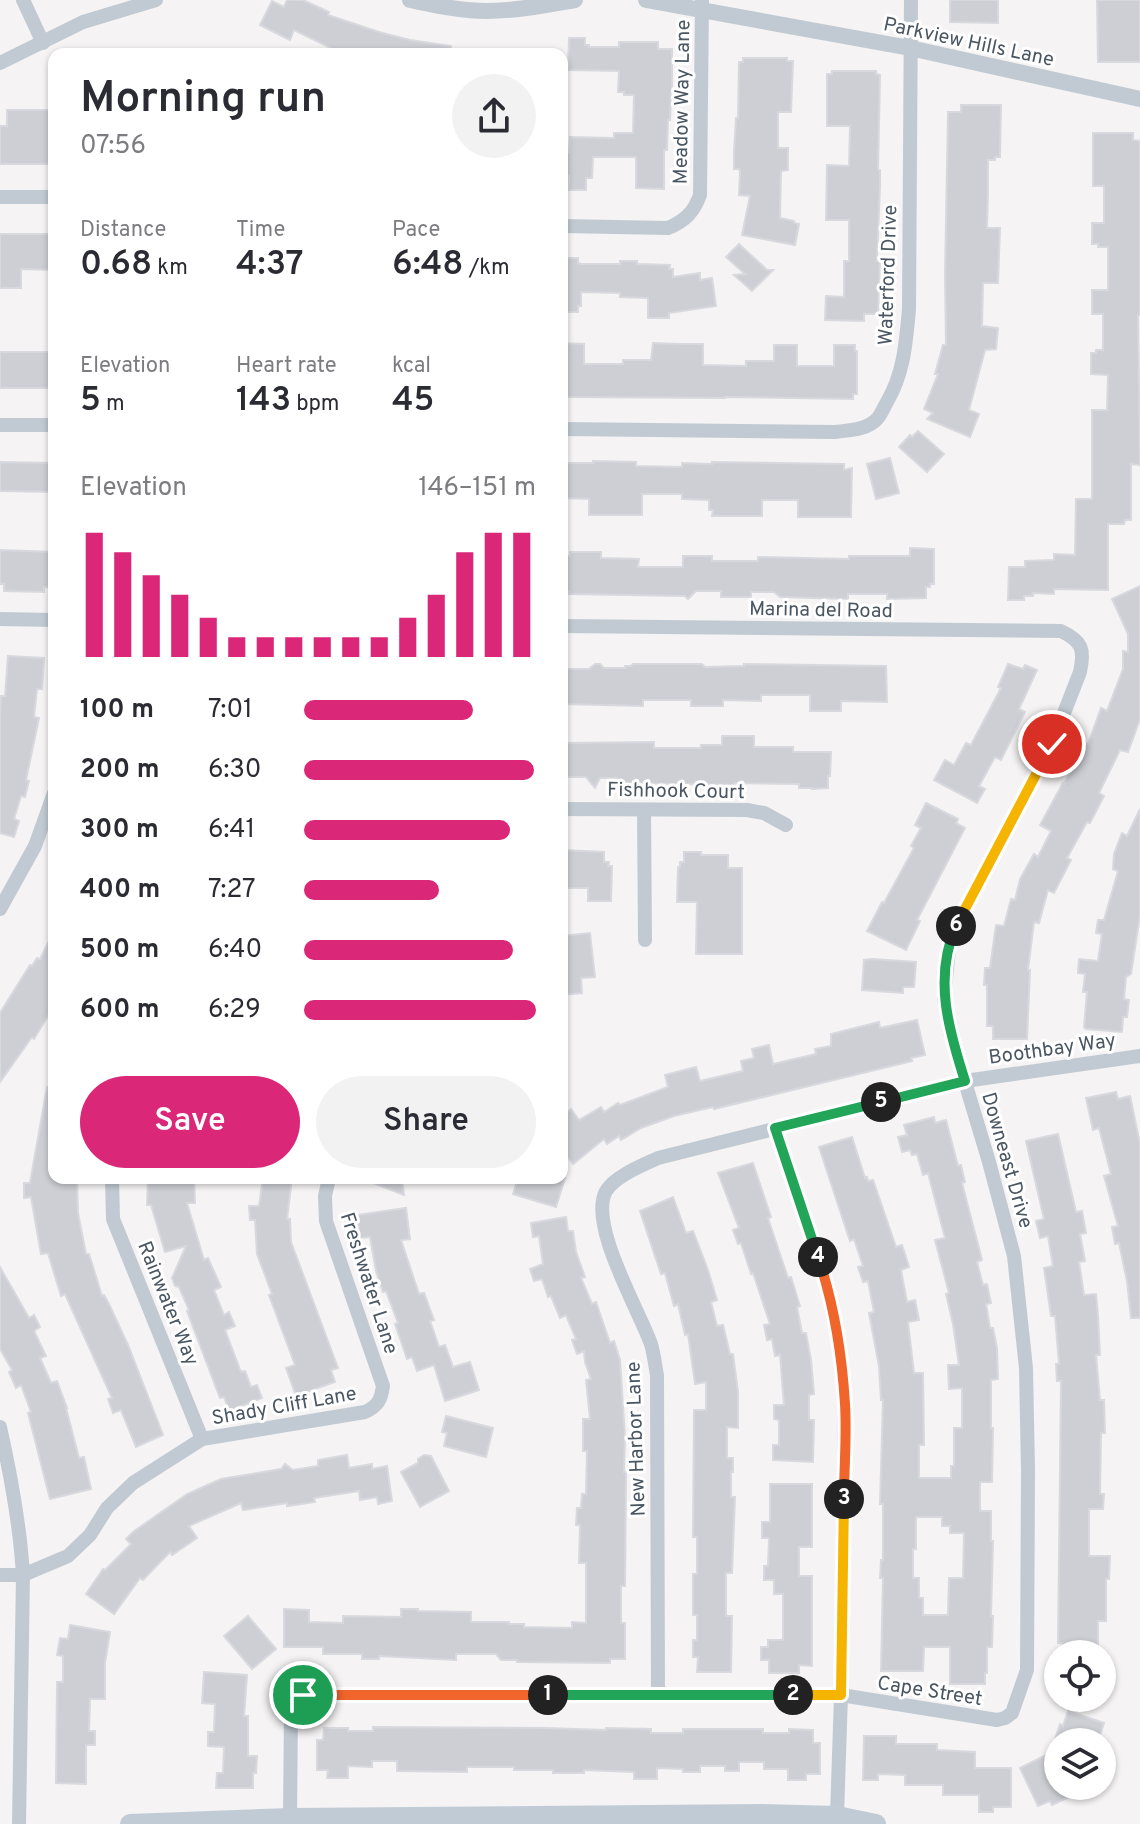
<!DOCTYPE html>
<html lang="en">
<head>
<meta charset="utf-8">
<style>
	:root { --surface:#fff; --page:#f2f2f3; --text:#2b2b33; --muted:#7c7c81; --accent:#db2777 }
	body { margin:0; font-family:Overpass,sans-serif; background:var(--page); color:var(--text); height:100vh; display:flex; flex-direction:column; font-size:30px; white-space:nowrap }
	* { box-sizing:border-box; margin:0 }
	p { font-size:26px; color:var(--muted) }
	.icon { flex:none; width:44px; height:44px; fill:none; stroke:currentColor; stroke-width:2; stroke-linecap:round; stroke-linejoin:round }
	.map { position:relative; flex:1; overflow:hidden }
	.details { position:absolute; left:48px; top:48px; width:520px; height:1136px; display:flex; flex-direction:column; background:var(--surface); border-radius:16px; box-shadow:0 2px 6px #0004 }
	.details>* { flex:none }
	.tools { position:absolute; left:1044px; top:1640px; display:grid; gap:16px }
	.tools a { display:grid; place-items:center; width:72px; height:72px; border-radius:50%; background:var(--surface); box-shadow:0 2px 6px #0004; font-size:40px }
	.pin { position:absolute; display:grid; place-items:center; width:68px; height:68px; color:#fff; margin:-34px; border:4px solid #fff; border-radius:50%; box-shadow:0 2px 8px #0007 }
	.km { position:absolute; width:40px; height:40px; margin:-20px; border-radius:50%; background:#222; color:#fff; font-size:22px; line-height:40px; text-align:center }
	.round { display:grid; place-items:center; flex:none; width:84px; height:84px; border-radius:42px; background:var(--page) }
	.overview { display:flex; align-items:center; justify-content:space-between; height:136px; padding:0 32px }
	h1 { font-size:44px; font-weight:600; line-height:60px }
	.figures { display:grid; grid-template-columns:repeat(3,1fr); gap:12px; height:136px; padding:8px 32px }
	.figures div { display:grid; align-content:center }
	.figures b { font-size:34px; font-weight:600 }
	.figures small { font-size:22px; font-weight:400 }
	.figures p { font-size:22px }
	.chart { height:224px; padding:16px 32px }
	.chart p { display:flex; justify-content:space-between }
	.chart svg { width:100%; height:144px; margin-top:8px; stroke:var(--accent); stroke-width:6 }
	.button { display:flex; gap:16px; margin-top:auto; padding:16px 32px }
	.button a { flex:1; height:92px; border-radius:48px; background:var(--accent); color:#fff; font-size:32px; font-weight:600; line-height:92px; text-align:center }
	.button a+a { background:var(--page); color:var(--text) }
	ul { padding:0 32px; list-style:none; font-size:26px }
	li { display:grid; grid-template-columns:128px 96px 1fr; align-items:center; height:60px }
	li i { height:20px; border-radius:10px; background:var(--accent) }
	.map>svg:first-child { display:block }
</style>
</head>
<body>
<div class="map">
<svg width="1140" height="1824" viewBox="0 0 1140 1824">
	<rect width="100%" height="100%" fill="#f5f3f3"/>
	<g fill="#cdcfd5" stroke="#d7d9de" stroke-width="2" fill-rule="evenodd">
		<path d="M287 0H303L329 12 328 15 379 32 410 40 451 46 450 54H334L335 50 294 30 290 40 260 25 272 1 284 7Z"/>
		<path d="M950 0H998V23L950 22Z"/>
		<path d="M1097 0H1140V62H1098Z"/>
		<path d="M569 38H585V45H589V47H619V42H658V49H672V93H671L670 120H668L667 150H664V189L636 188V157H593L592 178H586V190H569V176H562V153H569L570 137 614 138V133H633L634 95H624V92H618L619 71 568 70Z"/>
		<path d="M743 58H787V61H793L791 112H778V148H788V170L781 171 780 218 794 221V223L799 224 795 245 742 235 750 196 739 195 740 172 739 169H734V153L736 118H738L739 62H743Z"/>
		<path d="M832 71H876V74L880 75 878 170H880V186L877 261H880L878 314H864V321L825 320 826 296 844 297V261H849V220H826L827 165 849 166 850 126H827V74H832Z"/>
		<path d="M961 105H1001L1000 157H995V160H988V191L987 228H1000L998 283H983L982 326 998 328 996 349 985 350 969 410 979 414 970 437 927 419 933 413 924 409 938 374H935L943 345H946L945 275 948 112H961Z"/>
		<path d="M7 110H54V164H0V126H7Z"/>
		<path d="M1093 133H1133V140L1140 141V315H1138L1140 459V465L1131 464V520H1125L1124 524H1108V590L1054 589V594L1033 593V596H1024V600H1008L1009 567H1025V561L1054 560V554L1075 555 1076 499H1092V410H1107L1108 375 1091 374V353H1096V350H1103V314H1092V290H1108V247H1098V244H1092V223H1104V186H1093Z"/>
		<path d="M0 234H54V270L21 269V288H0Z"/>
		<path d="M739 244 767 270H773L752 291 734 275 745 274 726 257Z"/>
		<path d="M562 258H578V263L581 264H620V261H637V264L670 265 669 269H673V277L700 273V280L712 278 716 306 669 313V318H648V298L620 297V293L581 292V306H578V312H562Z"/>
		<path d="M562 343 584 344V364H623V360H651L653 343 680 344H703V365L746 366V361H774V345H797V366H834V345H855V351H857V394H853V399L725 397V398L562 397Z"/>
		<rect x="0" y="352" width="54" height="36"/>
		<path d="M918 431 944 454 927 472 899 447 910 435 912 437Z"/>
		<path d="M890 458 899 493 876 499 867 464Z"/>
		<path d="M593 461 636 462V466L682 467V463L712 464V462L844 464V470L852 468 851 517H798V500H762V516H712L713 510H709V500L682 499V494H642V515H589V499L562 498V463H593Z"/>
		<path d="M0 462 54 463V492L0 491Z"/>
		<path d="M910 548 934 549V584H930V587H926V598L887 599V594H848V599L780 597 774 592H751V597H721V591H696L688 599 685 596 569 594V591H562V556H570V552H601V558L639 559 638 567H683V556H712V561H758V557L849 559V556H910Z"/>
		<path d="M0 550 54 552V588L44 587V592L4 591V584H0Z"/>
		<path d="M1140 586V719L1128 752 1120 750 1099 793 1104 796 1090 823 1087 822 1067 858 1071 860 1054 893 1048 890 1039 923 1034 922 1028 970H1030L1027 1039H993V1026H987V985H984L985 968H990L996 925 1004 926 1011 899 1015 900 1020 879 1034 854 1038 857 1051 831 1040 825 1063 783 1064 784 1085 743 1088 744 1101 708 1107 711 1123 669V651L1128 652V634L1112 599Z"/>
		<path d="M8 656 44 658 42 689H37L34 717 39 718 26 780 29 781 25 797 21 796 14 819 19 821 14 837 0 833V714L1 696H5Z"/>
		<path d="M595 664H600L604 668H625V666H631L633 664H702L705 667 744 666V664L886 666 887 702 841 701V711H810V695H761V701L723 700V706H691V700H643V706L562 704V669H589Z"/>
		<path d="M1008 664 1023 669 1025 665 1037 670 1019 709 1025 712 1001 760 995 757 979 786 985 789 977 803 934 780 945 760 954 765 966 743 971 745 1001 688 998 687Z"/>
		<path d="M722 736H754V747H793V752H831L830 776H828V788L812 789V788H799V784L735 783V785L628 783 617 778H600L595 788 586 777H562V743L654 742V748H701V745H722Z"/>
		<path d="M926 803 958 819 956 823 965 828 917 920 920 921 906 950 867 931 882 902 884 903 914 848 911 846 921 828 915 825Z"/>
		<path d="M1140 809V915L1131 974 1126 977 1124 999 1129 1000 1127 1017H1123L1122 1032 1086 1029 1084 1027 1087 992H1083L1085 974 1078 973 1079 959 1098 961 1102 934 1096 933 1098 920H1104L1118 871 1113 869 1114 854 1122 833 1127 836Z"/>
		<path d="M562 850 604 852V862H609L608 866H612L611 901H588V888H562Z"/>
		<path d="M684 852H701V855H728V868H742V954H696L697 902H677L678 867H680V862H684Z"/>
		<path d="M54 931V1006L34 1039 32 1037 0 1082V1013L30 965 32 966 37 958 40 959Z"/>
		<path d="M590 933 595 977 581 978 582 993 562 995V936Z"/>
		<path d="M872 959 916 962 914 987H903V993L862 990 864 960Z"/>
		<path d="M917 1020 925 1055 911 1058 912 1061 714 1109 713 1107 674 1116 641 1128 621 1140 619 1136 607 1144 604 1139 573 1164 562 1149V1117L571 1109 579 1120 601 1107 604 1112 618 1103 620 1105 668 1087 665 1075 696 1067 700 1081 743 1071 741 1061 754 1058 752 1049 769 1045 773 1064 816 1054 815 1049 831 1046V1034L879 1022 880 1028Z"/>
		<path d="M47 1087H54V1178H77L78 1213 86 1254H89L102 1296 104 1295 109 1304 128 1345 163 1435 136 1447 121 1410 113 1413 108 1399 112 1398 65 1294 61 1296 48 1253 41 1254 31 1197 24 1198V1183H30Z"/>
		<path d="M1116 1092 1118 1099 1130 1096 1140 1144V1318H1131L1127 1281 1119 1243 1115 1244 1112 1227 1118 1226 1104 1176 1111 1174 1099 1128 1093 1130 1086 1098Z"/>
		<path d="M934 1117 935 1123 946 1120 958 1166 961 1165 965 1182 962 1183 982 1260 977 1262 983 1285 987 1284 991 1303 986 1304 990 1328H993L997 1348 998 1379 991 1380V1428H993L992 1482H980V1511H991V1541H993L991 1616H993L992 1647H987V1673H985V1684H950V1647H924L923 1671H881L883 1578H880L881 1560H883V1504H880L883 1400H881L879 1366 869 1313 874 1312 868 1281 863 1282 858 1267 863 1266 854 1239 850 1241 819 1147 852 1137 865 1178 867 1177 868 1181 873 1180 896 1247 902 1245 909 1267 901 1270 907 1302 915 1300 919 1320 908 1322 914 1373H923L924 1445H919V1478H951V1466H954V1428H962V1388L949 1389 948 1365H959L953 1324 946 1294 949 1293 935 1240 945 1238 928 1173 923 1175 917 1154 912 1155 910 1150 902 1152 898 1137 907 1135 904 1125ZM916 1517H942V1526H950V1533H964L963 1578H949L948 1615H923V1598H919V1578H913V1549H916Z"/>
		<path d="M1058 1134 1076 1212 1082 1211 1086 1233 1080 1234 1085 1261 1079 1262 1084 1295 1096 1294 1098 1316 1100 1355H1096L1100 1400H1104L1105 1433H1101L1100 1494H1104L1103 1509H1089V1556H1110L1109 1579H1106V1621H1098V1654H1062L1063 1643H1058L1061 1381H1057L1056 1364H1059L1055 1316H1051L1044 1268 1053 1266 1048 1236 1040 1238 1036 1221 1044 1219 1026 1141Z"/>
		<path d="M753 1163 771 1217 768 1218 788 1278 791 1277 800 1306 797 1307 802 1333H806L811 1360 814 1394 809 1395V1420H814L813 1462 773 1460V1445H779V1420L774 1419V1405H784L780 1355 775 1356 772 1339 767 1340 764 1325 770 1324 753 1273 751 1274 741 1243 738 1244 733 1230 739 1228 718 1173Z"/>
		<path d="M148 1178H194L195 1203H187L204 1260 208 1258 221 1287 214 1290 224 1315 229 1312 235 1326 225 1330 241 1372 245 1371 251 1387 257 1385 262 1398 229 1411 224 1397 220 1398 187 1311 189 1310 179 1287 175 1286 172 1278 186 1246 165 1252 151 1205H147Z"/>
		<path d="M263 1178H292L287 1219H290L291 1242 338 1368 331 1370 335 1382 296 1396 286 1368 295 1365 269 1295 272 1294 257 1254 255 1220H250L249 1206H259Z"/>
		<path d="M363 1178H402L404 1195 363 1179Z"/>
		<path d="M518 1178H565L556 1207 513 1194Z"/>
		<path d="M673 1197 686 1233 693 1231 708 1270 717 1300 711 1302 717 1326 723 1325 730 1354H733L738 1392V1428L727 1427V1458H733V1472H731V1497H735L732 1573H726V1616H732L731 1672H697L698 1657H693V1640H697V1615H693V1574H697V1537H693L694 1410H706V1382L695 1384 688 1334 685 1335 678 1304 674 1306 665 1273 661 1274 640 1211Z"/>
		<path d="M406 1208 410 1239 401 1240 419 1294 424 1293 434 1320 430 1321 439 1347 445 1345 453 1367 470 1362 479 1390 445 1401 434 1365 417 1371 412 1357 407 1359 395 1324 398 1323 386 1291 383 1292 376 1271 370 1237 360 1238 357 1215Z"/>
		<path d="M566 1217 568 1231H573L576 1252 585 1277 581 1278 592 1304 596 1302 610 1343 614 1341 620 1360 625 1437 624 1472H626L625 1586H621V1623H625V1659H610V1663L517 1662V1660H501L496 1654H456V1660L379 1656V1659H362V1654H323V1647H284V1609L309 1610V1622L343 1623V1616L401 1617V1609H418V1611L471 1612V1622H509V1624H524V1627L572 1628V1622L586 1623V1563H579L580 1525H576L577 1508H581L582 1494H586L587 1451H583V1419H590L586 1380 591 1379 585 1362 584 1351 577 1354 572 1340 576 1339 566 1315 560 1318 551 1296 548 1297 542 1279 534 1281 530 1269 543 1264 539 1236 533 1237 531 1223Z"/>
		<path d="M0 1267 29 1318 34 1315 40 1327 34 1331 46 1356 40 1358 51 1383 57 1381 67 1408H66L79 1458 84 1457 91 1489 50 1499 28 1413 31 1412 21 1385 16 1388 9 1372 12 1370 0 1349Z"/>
		<path d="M446 1416 493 1428 486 1457 444 1446 447 1433 442 1432Z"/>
		<path d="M347 1455 349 1468 372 1464V1469L387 1466 392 1501 378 1504 377 1497 360 1500 359 1491 314 1498 315 1502 287 1506V1503L243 1510 241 1503 189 1526 197 1538 172 1555 170 1552 143 1580 140 1578 114 1614 86 1594 103 1569 105 1570 131 1544 126 1539 133 1532 187 1494 221 1479 281 1469 285 1464 293 1470 318 1466V1460Z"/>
		<path d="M424 1455 431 1456 449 1491 420 1507 401 1472 418 1463V1459Z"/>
		<path d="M770 1484H812V1547H799V1576H812V1666L799 1665V1673H769V1660H761V1647H768V1640H783V1594H774V1580H764V1566H768L769 1538H762V1522H770Z"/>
		<path d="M248 1616 276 1649 252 1669 224 1636Z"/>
		<path d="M70 1625 110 1632 105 1663V1699H90L89 1731H95V1745H86V1784L56 1783 57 1682H63V1656L57 1655 60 1638 68 1639Z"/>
		<path d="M204 1672 247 1675 244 1716H248V1756H257L256 1773H253V1788H216L217 1773H223L224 1747 208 1746V1732H214L215 1704 202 1703Z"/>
		<path d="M1068 1711 1104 1723 1098 1742H1054L1060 1724 1063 1726Z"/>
		<path d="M373 1727 546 1728 606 1730V1728L651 1729V1733H683V1729H763V1733H789V1729L813 1730V1743H820V1774H806V1780H788V1769H764V1762H739V1771H725V1766H700V1772H683V1769L657 1768V1779H634V1772L584 1770V1773H553V1770H514V1767H467V1772L397 1771V1761H372V1767L348 1766V1778H327L328 1770H317V1740H323L324 1728H348V1731H373Z"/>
		<path d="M864 1736H896V1744H937V1750L975 1752V1768H1011V1807H993V1812H979V1795H943V1785H905V1775L878 1774V1780H863Z"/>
		<path d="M1046 1755 1058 1780V1786H1061L1067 1798 1052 1805 1050 1801 1038 1806 1020 1768Z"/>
	</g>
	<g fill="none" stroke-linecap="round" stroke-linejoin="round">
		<g stroke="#c1cad2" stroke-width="14">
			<path d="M23 0 43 43"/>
			<path d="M0 63 83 22 156 0"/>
			<path d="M0 197H54"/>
			<path d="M562 226 668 228C685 221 694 212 700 195L702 0"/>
			<path d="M0 425H54"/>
			<path d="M562 429 835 432C849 430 867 430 877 419 881 415 884 407 887 402 904 373 906 342 909 309L911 0"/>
			<path d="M0 619 54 620"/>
			<path d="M562 809 747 810 764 813 786 825"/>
			<path d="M644 810 645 940"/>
			<path d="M0 909 35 846 54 793"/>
			<path d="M775 1128 825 1278 839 1345 845 1406 841 1695 837 1816"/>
			<path d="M112 1178 113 1219 202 1439"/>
			<path d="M0 1427C11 1476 20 1525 23 1575L19 1824"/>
			<path d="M0 1575H23L68 1556 90 1535 107 1508 133 1483 202 1439 365 1412C378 1406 381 1400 383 1386L326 1221 325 1196 329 1178"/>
			<path d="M658 1695 657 1375C655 1365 654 1354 651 1344 639 1310 588 1224 606 1191 615 1176 643 1165 658 1158L965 1081 1140 1056"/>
			<path d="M290 1818 291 1710 293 1704 303 1695H841L997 1720 1005 1718 1012 1713 1027 1670 1028 1471 1026 1368 1014 1256 989 1162 950 1032 944 999 950 939 960 918 1052 744 1080 672C1085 649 1082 641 1061 631L562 626"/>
		</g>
		<g stroke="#c1cad2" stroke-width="16">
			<path d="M410 0C435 5 461 11 486 11 515 11 546 5 575 0"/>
			<path d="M646 0 910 48 1140 99"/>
		</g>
		<path stroke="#c1cbd6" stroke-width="20" d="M130 1824 290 1818 762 1814 837 1816 876 1824"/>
	</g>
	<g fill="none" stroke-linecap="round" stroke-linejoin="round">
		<g stroke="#fff" stroke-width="16">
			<path id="split-1" d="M303 1695H548"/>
		</g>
		<g stroke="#fff" stroke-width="16">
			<path id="split-2" d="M548 1695H793"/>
		</g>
		<g stroke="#fff" stroke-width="16">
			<path id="split-3" d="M793 1695H841L844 1499"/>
		</g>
		<g stroke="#fff" stroke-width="16">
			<path id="split-4" d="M818 1257C834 1304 842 1355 845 1404 847 1436 844 1467 844 1499"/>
		</g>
		<g stroke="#fff" stroke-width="16">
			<path id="split-5" d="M818 1257 775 1128 881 1102"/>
		</g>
		<g stroke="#fff" stroke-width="16">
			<path id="split-6" d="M881 1102 965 1081C949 1031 933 978 956 926"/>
		</g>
		<g stroke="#fff" stroke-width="16">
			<path id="split-7" d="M956 926 1052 744"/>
		</g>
		<use href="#split-1" stroke="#f0652b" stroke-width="10"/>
		<use href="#split-2" stroke="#22a559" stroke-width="10"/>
		<use href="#split-3" stroke="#f5b400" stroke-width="10"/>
		<use href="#split-4" stroke="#f0652b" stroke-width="10"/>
		<use href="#split-5" stroke="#22a559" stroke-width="10"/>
		<use href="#split-6" stroke="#22a559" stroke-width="10"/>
		<use href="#split-7" stroke="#f5b400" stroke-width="10"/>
	</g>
	<g text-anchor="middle" stroke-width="6" stroke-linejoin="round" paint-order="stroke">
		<g font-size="20" fill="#4a5661" stroke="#fff">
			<text transform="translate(969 41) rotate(12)" y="7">Parkview Hills Lane</text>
			<text transform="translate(681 102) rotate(-89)" y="7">Meadow Way Lane</text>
			<text transform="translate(887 275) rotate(-88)" y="7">Waterford Drive</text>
			<text transform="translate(821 609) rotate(1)" y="7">Marina del Road</text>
			<text transform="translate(676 790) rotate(1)" y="7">Fishhook Court</text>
			<text transform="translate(1052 1048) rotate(-8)" y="7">Boothbay Way</text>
			<text transform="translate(1008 1160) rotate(74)" y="7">Downeast Drive</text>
			<text transform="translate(370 1283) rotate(72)" y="7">Freshwater Lane</text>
			<text transform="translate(169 1303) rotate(68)" y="7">Rainwater Way</text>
			<text transform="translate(284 1405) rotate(-10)" y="7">Shady Cliff Lane</text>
			<text transform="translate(635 1439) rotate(-92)" y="7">New Harbor Lane</text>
			<text transform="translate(930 1690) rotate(9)" y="7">Cape Street</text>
		</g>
	</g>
</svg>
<div class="tools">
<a><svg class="icon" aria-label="locate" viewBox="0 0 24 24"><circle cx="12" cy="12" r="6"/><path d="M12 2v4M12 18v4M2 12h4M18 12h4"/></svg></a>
<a><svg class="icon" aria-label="layers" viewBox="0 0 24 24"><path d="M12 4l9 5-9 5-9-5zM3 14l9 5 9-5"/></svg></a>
</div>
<div class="pin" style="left:303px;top:1695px;background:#1e9e55"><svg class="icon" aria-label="arrive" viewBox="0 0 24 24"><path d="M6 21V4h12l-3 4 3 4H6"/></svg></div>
<div class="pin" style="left:1052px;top:744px;background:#d93025"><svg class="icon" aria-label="check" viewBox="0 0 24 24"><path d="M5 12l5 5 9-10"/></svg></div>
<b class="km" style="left:548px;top:1695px">1</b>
<b class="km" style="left:793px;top:1695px">2</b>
<b class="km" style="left:844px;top:1499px">3</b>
<b class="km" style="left:818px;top:1257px">4</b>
<b class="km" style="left:881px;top:1102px">5</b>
<b class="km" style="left:956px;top:926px">6</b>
<section class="details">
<div class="overview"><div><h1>Morning run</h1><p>07:56</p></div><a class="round"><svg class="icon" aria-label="share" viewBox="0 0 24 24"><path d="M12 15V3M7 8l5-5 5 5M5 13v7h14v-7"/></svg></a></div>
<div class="figures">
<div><p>Distance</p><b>0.68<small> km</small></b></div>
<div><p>Time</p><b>4:37</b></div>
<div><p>Pace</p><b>6:48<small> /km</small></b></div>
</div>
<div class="figures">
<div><p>Elevation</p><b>5<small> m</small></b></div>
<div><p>Heart rate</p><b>143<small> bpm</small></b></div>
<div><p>kcal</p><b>45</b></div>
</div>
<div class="chart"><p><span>Elevation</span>146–151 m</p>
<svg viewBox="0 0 160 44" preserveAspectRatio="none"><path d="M5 44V6M15 44V12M25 44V19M35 44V25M45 44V32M55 44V38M65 44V38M75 44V38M85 44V38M95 44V38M105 44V38M115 44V32M125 44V25M135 44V12M145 44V6M155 44V6"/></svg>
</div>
<ul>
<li><b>100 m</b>7:01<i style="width:73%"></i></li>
<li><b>200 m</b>6:30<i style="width:99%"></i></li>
<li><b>300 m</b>6:41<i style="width:89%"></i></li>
<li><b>400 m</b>7:27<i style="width:58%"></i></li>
<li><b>500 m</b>6:40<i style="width:90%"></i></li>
<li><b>600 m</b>6:29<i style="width:100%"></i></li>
</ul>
<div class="button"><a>Save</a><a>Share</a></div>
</section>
</div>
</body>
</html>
